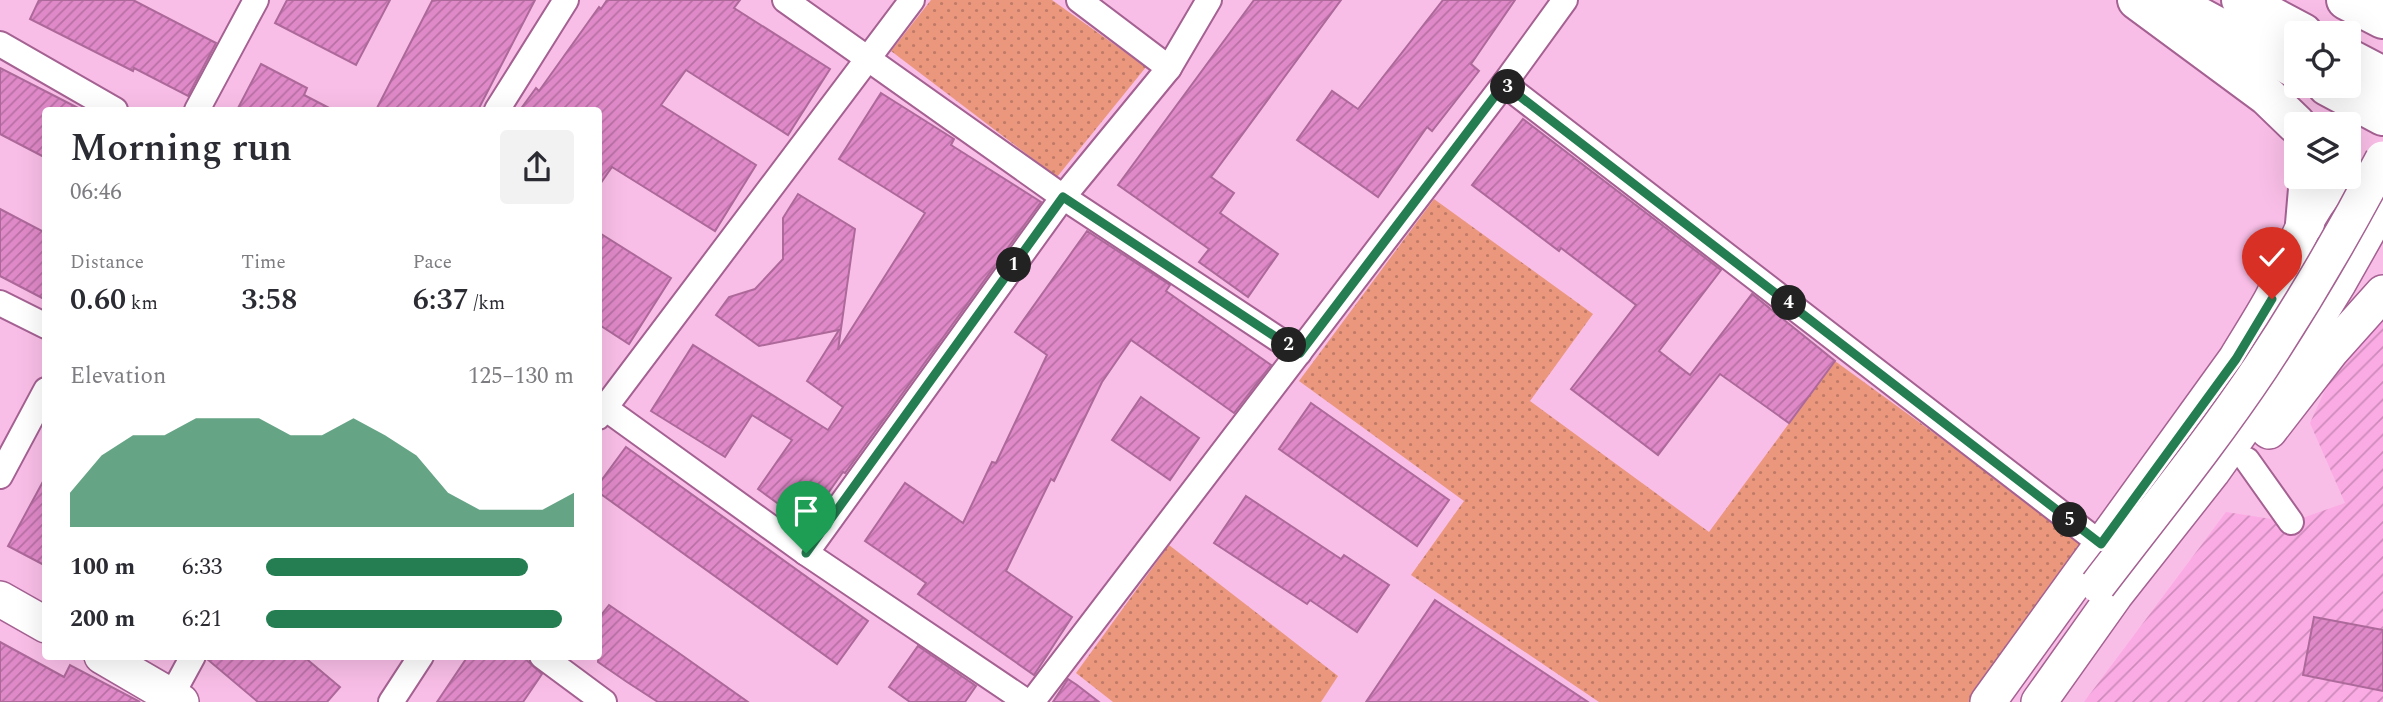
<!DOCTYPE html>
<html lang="en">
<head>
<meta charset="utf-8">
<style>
	:root { --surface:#fff; --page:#f2f2f3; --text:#2b2b33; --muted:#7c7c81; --accent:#257e52 }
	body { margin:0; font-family:Spectral,serif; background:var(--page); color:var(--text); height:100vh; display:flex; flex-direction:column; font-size:26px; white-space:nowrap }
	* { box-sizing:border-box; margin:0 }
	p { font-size:23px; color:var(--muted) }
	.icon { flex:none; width:38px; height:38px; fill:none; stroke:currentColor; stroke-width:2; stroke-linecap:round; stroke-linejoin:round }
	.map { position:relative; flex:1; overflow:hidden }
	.sheet { position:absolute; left:42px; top:107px; width:560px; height:553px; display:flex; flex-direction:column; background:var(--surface); border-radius:7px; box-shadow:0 7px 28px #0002 }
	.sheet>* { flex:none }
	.fabs { position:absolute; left:2284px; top:21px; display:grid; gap:14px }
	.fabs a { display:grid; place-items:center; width:77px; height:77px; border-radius:7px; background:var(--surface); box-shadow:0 7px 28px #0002; font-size:35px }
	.pin { position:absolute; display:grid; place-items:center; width:60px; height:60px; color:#fff; margin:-72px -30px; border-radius:50% 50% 50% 0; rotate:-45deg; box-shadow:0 0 7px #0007 }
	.pin .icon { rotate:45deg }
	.km { position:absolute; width:35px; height:35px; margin:-18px; border-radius:50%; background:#222; color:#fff; font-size:19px; line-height:35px; text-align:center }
	.round { display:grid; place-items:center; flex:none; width:74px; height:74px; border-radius:7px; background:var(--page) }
	.summary { display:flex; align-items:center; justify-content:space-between; height:119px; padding:0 28px }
	h1 { font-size:38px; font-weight:600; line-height:52px }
	.stats { display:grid; grid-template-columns:repeat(3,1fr); gap:10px; height:119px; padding:7px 28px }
	.stats div { display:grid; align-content:center }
	.stats b { font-size:30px; font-weight:600 }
	.stats small { font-size:19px; font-weight:400 }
	.stats p { font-size:19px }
	.chart { height:196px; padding:14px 28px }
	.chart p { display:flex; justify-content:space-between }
	.chart svg { width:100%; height:126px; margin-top:7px; fill:var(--accent); opacity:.7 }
	ul { padding:0 28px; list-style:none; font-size:23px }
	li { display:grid; grid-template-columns:112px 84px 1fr; align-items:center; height:52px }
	li i { height:18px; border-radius:9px; background:var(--accent) }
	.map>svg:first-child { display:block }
</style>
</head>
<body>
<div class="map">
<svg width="2383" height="702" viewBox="0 0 2383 702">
	<defs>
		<pattern id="industrial-furrows" width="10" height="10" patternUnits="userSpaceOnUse" patternTransform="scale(1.75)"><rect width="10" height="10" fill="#fbabe4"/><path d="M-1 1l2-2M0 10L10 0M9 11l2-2" fill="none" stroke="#cd8bba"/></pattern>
		<pattern id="grass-dots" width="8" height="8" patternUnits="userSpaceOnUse" patternTransform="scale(1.75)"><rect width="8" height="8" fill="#ea977d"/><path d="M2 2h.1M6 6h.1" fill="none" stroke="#c07b68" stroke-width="1.8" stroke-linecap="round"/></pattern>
		<pattern id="building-hatch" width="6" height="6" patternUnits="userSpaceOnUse" patternTransform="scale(1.75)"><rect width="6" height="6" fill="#e089c8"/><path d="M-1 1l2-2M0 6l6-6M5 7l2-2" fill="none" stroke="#b870a4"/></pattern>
	</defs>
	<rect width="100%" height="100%" fill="#f9bee7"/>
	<path fill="url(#industrial-furrows)" d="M2383 321V702H2084L2226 512 2291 522 2345 503 2310 423 2341 355Z"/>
	<g fill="url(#grass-dots)">
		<path d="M931 0H1052L1146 67 1057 177 891 51Z"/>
		<path d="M1434 199 1593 314 1530 401 1709 532 1835 361 2099 553 1990 702H1599L1411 575 1464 501 1299 381Z"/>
		<path d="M1169 545 1338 676 1321 702H1113L1076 673Z"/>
	</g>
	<g fill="url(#building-hatch)" stroke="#ad699a" stroke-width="2">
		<path d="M39 0H133L216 43 188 96 134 68 133 71 30 19Z"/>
		<path d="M287 0H390L356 65 275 23Z"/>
		<path d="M438 0H535L478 110H376L432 1Z"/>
		<path d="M607 0H740L734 8 830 69 788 135 686 70 661 105 756 165 715 231 612 167 598 187V110H520L536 88 539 91 599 7 601 9Z"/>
		<path d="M1254 0H1341L1211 177 1234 193 1220 213 1278 254 1248 297 1199 262 1209 249 1118 185Z"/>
		<path d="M1443 0H1515L1471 64 1479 71 1432 131 1427 127 1378 197 1297 140 1332 91 1358 109Z"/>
		<path d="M261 64 307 88 304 95 333 110H237Z"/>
		<path d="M0 68 82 110H46V158L0 134Z"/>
		<path d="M881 93 954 139 951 145 1041 202 845 473 843 472 806 524 758 489 792 440 752 415 725 457 651 411 693 345 828 430 843 407 807 381 839 330 759 346 716 315 729 297 755 289 783 259V218L798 194 855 229 838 350 925 213 839 159Z"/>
		<path d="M1523 119 1721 270 1659 351 1690 375 1752 294 1835 361 1789 423 1720 374 1658 455 1571 389 1636 305 1561 248 1559 251 1472 185Z"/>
		<path d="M0 209 46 233V300L0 276Z"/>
		<path d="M1087 231 1170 285 1166 291 1271 365 1234 413 1131 340 1102 382 1054 481 1051 479 1006 571 1072 617 1034 675 918 594 926 583 865 541 905 483 963 523 992 462 996 463 1047 355 1015 332Z"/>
		<path d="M598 232 671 278 629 344 598 324Z"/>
		<path d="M1141 397 1199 438 1170 480 1112 440Z"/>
		<path d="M1311 403 1449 500 1417 546 1279 449Z"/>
		<path d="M626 447 868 621 837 664 598 492V485Z"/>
		<path d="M46 476V566L8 546Z"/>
		<path d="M1246 496 1341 559 1344 555 1389 585 1357 632 1310 600 1307 604 1214 543Z"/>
		<path d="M1435 600 1588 702H1366Z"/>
		<path d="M609 605 676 651 748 702H658L627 682 598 662V619Z"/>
		<path d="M2314 617 2383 630V691L2303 675Z"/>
		<path d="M0 642 64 677 70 665 140 702H0Z"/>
		<path d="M918 646 976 686 965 702H910L889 687Z"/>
		<path d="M208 656H303L340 687 327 702H258L207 659Z"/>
		<path d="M468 656H522L542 674 523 702H437Z"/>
		<path d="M1068 679 1077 685 1099 702H1053Z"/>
	</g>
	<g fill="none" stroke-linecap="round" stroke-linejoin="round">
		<g stroke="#a46192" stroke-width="28">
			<g id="minor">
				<path d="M785 0 1063 197 1299 353"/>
				<path d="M1079 0 1169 68"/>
				<path d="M0 44 115 110"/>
				<path d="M1504 84 2101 544"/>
				<path d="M197 110 256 0"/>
				<path d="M497 110 566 0"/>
				<path d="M0 303 46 326"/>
				<path d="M598 403 806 553 1027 702"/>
				<path d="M598 417 912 0"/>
				<path d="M2247 460 2291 522"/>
				<path d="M0 476 46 390"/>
				<path d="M806 553 1063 197 1169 68 1209 0"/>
				<path d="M542 656 604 702"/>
				<path d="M168 702 193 656"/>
				<path d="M391 702 421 656"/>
				<path d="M1032 702 1504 84 1565 0"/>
			</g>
		</g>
		<g stroke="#a46192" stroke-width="38">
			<g id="secondary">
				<path d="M2269 431 2331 351 2383 293"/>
				<path d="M0 599 46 625"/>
				<path d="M102 656 181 702"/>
				<path d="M1988 702 2236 359C2248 339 2261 319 2272 299 2293 258 2303 208 2340 177"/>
				<path d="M2039 702 2115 595 2212 472 2286 368 2339 282 2383 204"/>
			</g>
		</g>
		<g stroke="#a46192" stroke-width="42">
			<g id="trunk">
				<path d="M2137 0 2267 96 2296 124"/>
				<path d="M2241 0 2303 33"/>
				<path d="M2346 0 2383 19"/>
				<path d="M2185 9 2296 69"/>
				<path d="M2348 58 2383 76"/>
				<path d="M2327 86 2383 116"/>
				<path d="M2305 224 2309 177"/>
			</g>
		</g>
		<use href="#minor" stroke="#fff" stroke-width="24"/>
		<use href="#secondary" stroke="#fff" stroke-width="35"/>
		<use href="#trunk" stroke="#fff" stroke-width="38"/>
		<g stroke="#a46192" stroke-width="38" stroke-linecap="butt">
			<path id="secondary-bridge" d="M2098 585C2153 513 2211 442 2261 367 2305 300 2346 230 2383 159"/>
		</g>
		<use href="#secondary-bridge" stroke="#fff" stroke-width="35"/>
	</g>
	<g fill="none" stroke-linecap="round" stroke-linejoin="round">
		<g stroke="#fff" stroke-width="14">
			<path id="route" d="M806 553 1063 197 1300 353 1504 84 2101 544 2236 359 2272 299"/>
		</g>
		<use href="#route" stroke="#257e52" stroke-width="9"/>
	</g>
</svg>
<div class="fabs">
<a><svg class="icon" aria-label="locate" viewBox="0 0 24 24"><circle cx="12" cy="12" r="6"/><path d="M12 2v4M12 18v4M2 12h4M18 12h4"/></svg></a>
<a><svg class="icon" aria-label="layers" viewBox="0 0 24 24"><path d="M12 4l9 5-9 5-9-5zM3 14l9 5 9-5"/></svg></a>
</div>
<div class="pin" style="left:806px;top:553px;background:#1e9e55"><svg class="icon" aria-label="arrive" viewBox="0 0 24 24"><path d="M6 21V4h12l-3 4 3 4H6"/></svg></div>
<div class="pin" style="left:2272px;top:299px;background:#d93025"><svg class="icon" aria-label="check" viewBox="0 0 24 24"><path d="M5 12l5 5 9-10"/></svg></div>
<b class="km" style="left:1014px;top:265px">1</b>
<b class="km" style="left:1289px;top:345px">2</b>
<b class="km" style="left:1508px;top:87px">3</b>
<b class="km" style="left:1789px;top:303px">4</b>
<b class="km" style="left:2070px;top:520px">5</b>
<section class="sheet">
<div class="summary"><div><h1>Morning run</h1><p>06:46</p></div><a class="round"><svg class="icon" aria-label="share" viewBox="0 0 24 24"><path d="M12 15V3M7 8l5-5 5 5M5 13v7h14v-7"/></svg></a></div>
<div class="stats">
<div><p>Distance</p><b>0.60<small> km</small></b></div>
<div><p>Time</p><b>3:58</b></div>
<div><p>Pace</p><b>6:37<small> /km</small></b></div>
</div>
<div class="chart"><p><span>Elevation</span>125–130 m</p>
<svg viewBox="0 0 160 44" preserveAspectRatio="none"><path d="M0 44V32L10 19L20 12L30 12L40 6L50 6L60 6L70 12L80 12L90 6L100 12L110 19L120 32L130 38L140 38L150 38L160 32V44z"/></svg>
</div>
<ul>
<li><b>100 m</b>6:33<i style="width:85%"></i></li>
<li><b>200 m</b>6:21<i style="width:96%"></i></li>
</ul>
</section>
</div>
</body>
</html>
